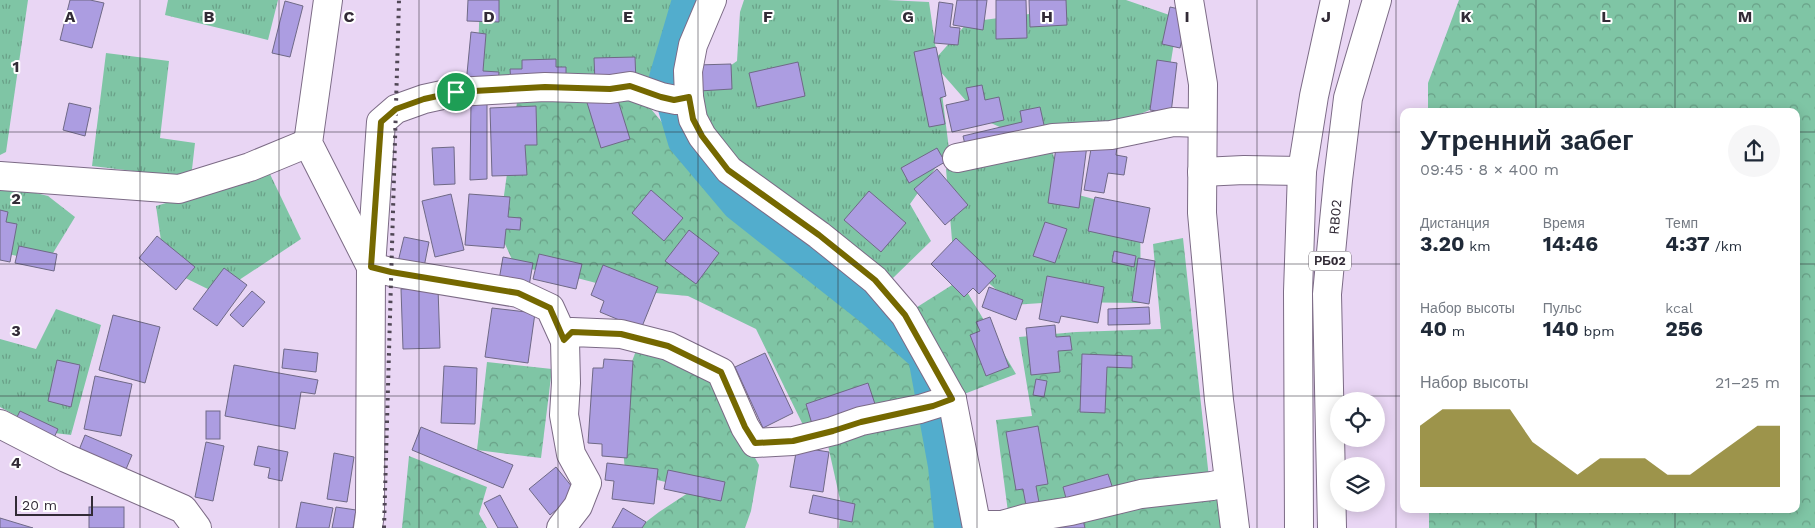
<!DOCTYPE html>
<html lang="ru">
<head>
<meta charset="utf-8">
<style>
	:root { --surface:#fff; --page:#f6f6f7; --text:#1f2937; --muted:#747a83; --accent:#756800 }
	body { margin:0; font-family:"Work Sans",sans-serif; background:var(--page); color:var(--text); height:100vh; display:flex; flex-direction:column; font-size:19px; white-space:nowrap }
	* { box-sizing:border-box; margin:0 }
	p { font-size:16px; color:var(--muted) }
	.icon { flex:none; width:28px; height:28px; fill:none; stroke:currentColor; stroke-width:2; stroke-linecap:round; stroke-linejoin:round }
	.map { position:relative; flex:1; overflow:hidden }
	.panel { position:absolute; left:1400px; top:108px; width:400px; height:405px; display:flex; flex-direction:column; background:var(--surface); border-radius:10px; box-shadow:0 2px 12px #0003 }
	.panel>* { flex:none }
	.tools { position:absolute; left:1330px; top:392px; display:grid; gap:10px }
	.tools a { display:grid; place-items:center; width:55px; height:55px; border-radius:50%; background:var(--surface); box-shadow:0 2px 12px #0003; font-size:25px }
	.scale { position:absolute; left:15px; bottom:12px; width:78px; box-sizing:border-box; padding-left:5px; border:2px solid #322b36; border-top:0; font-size:14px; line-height:18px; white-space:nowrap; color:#322b36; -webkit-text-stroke:4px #fff; paint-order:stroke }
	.pin { position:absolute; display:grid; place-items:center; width:42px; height:42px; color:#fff; margin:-21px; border:2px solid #fff; border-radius:50%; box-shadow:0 1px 5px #0007 }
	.round { display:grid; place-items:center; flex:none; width:52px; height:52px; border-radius:26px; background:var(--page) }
	.headline { display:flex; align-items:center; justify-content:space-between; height:85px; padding:0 20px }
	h1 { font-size:28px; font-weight:700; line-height:38px }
	.figures { display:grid; grid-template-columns:repeat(3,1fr); gap:8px; height:85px; padding:5px 20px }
	.figures div { display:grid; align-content:center }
	.figures b { font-size:21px; font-weight:700 }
	.figures small { font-size:14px; font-weight:400 }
	.figures p { font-size:14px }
	.chart { height:140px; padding:10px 20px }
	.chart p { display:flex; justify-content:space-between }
	.chart svg { width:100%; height:90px; margin-top:5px; fill:var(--accent); opacity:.7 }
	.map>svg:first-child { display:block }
</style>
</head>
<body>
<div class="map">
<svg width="1815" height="528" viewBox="0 0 1815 528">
	<defs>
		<pattern id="forest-crowns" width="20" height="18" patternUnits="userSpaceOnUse" patternTransform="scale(1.25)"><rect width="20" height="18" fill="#7fc5a5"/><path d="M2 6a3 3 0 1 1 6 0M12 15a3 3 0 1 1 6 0" fill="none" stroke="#69a087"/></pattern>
		<pattern id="park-tufts" width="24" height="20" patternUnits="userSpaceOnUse" patternTransform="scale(1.25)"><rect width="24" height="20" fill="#7fc5a5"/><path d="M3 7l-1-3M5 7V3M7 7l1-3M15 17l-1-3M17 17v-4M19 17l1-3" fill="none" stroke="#69a087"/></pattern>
	</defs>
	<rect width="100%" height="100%" fill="#e9d6f4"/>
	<g fill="url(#forest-crowns)">
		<path d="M1459 0H1815V528H1429V509H1796V111H1428V83Z"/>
		<path d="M518 95 642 98 734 210 867 314 916 371 923 399 804 427 756 329 688 296 623 290 577 278 515 266 499 231Z"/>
		<path d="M1183 238 1209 478 1008 512 996 420 1032 416 1019 337 1076 332 1161 329 1153 244Z"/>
		<path d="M960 280 1016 374 959 396 914 309Z"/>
		<path d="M637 348 717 379 740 431 759 465 751 511 745 528H638L659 512 694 489 625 472 619 396Z"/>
		<path d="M487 362 552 369 541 458 477 450Z"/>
		<path d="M926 416 938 465 944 528H839L841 504 827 441Z"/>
		<path d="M409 456 487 487 479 514 487 528H402Z"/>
		<path d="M1220 496 1223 528H1038L1139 501Z"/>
	</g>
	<g fill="url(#park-tufts)">
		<path d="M0 0H28L6 152 0 155Z"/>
		<path d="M168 0H278L268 40 165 15Z"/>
		<path d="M480 0H681L657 79 649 88 477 77Z"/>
		<path d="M744 0H887L929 2 937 57 968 22 1037 13 1046 0H1126L1178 18 1164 104 1114 125 1013 133 982 119 939 70 949 149 910 204 931 241 893 278 824 231 725 158 690 94 737 61 740 12Z"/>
		<path d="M106 53 169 61 160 138 195 143 191 178 92 166Z"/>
		<path d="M1051 146 1063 191 1140 211 1141 303 1057 302 1014 305 953 252 946 169Z"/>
		<path d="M269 172 301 239 218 294 165 268 156 206Z"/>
		<path d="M0 184 48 196 75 217 47 263 0 252Z"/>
		<path d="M56 309 101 325 71 435 46 432 0 407V339L36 349Z"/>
	</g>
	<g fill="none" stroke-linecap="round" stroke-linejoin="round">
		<path stroke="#52adcd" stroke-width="28" d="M686 0 663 78 682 142 736 206 868 310 922 357 942 466 948 528"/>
	</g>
	<g fill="#ac9de1" stroke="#6f6986">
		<path d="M70 0H90L104 3 92 48 60 40Z"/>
		<path d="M468 0H499V22L467 21Z"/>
		<path d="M957 0H987L983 30 953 25Z"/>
		<path d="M996 0H1026L1027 38 996 39Z"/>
		<path d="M1029 0H1066L1067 25 1030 27Z"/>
		<path d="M285 1 303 6 290 57 272 53Z"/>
		<path d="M939 2 953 4 950 27 960 28 958 45 934 43Z"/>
		<path d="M1170 7 1188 11 1180 48 1162 44Z"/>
		<path d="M471 32 486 34 483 71 499 72 498 86 466 84Z"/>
		<path d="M936 47 946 96 940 98 945 124 929 127 914 52Z"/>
		<path d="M635 57 636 82H595L594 58Z"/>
		<path d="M556 59V67H566V83H511L510 69H522V60Z"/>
		<path d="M1157 60 1177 63 1171 113 1150 110Z"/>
		<path d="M798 62 805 96 757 107 749 73Z"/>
		<path d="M731 64 732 89 699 91 697 65Z"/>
		<path d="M982 85 985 100 999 97 1004 120 952 132 946 105 969 100 966 88Z"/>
		<path d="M616 94 630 139 601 148 585 96Z"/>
		<path d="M471 102H487V179L470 180Z"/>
		<path d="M69 103 91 108 85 136 63 130Z"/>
		<path d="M536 106 537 145H525L527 175 492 176 490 108Z"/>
		<path d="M1040 107 1046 134 967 153 963 136 1022 122 1020 111Z"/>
		<path d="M1057 141 1087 145 1079 208 1048 203Z"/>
		<path d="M1092 143 1117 147 1116 155 1127 157 1124 175 1108 173 1104 193 1084 190Z"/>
		<path d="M454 147 455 184 434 185 432 148Z"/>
		<path d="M937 148 945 162 909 183 901 168Z"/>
		<path d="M937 169 968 205 945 225 914 189Z"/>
		<path d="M651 190 683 218 664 241 632 213Z"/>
		<path d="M869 191 906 223 881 252 844 220Z"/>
		<path d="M451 194 464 250 435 257 422 201Z"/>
		<path d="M469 194 510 197 508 217 521 218 520 230 506 229 504 248 465 245Z"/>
		<path d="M1095 197 1150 208 1143 243 1088 231Z"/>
		<path d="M0 210 8 212 6 222 17 224 10 262 0 260Z"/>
		<path d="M1045 222 1067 229 1055 263 1033 256Z"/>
		<path d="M689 230 719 253 696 284 665 261Z"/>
		<path d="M157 236 195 267 176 290 139 258Z"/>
		<path d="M404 237 429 242 424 267 398 262Z"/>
		<path d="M956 238 996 276 979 294 973 288 964 297 931 264Z"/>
		<path d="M19 246 57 254 54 271 15 263Z"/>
		<path d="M1114 251 1136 256 1134 267 1112 262Z"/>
		<path d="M539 254 582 264 576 289 533 279Z"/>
		<path d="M503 257 533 263 529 286 499 280Z"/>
		<path d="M1138 258 1155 261 1149 304 1132 301Z"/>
		<path d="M603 265 658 287 641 329 600 312 604 301 591 295Z"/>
		<path d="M224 268 247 285 217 326 193 309Z"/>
		<path d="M1047 276 1104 287 1098 323 1061 316 1059 323 1039 319Z"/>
		<path d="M989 287 1023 300 1016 320 982 307Z"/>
		<path d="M438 288 440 348 403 349 401 289Z"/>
		<path d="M252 291 265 302 243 327 230 315Z"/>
		<path d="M1149 307 1150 324 1108 325V309Z"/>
		<path d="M492 308 535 313 528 363 485 357Z"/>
		<path d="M113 315 160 327 145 383 99 370Z"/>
		<path d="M990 317 1009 367 986 376 970 335 980 331 976 322Z"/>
		<path d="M1055 325 1056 337 1070 336 1072 350 1058 351 1060 372 1031 375 1026 328Z"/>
		<path d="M284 349 318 353 316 372 282 368Z"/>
		<path d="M765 353 793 413 763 428 735 367Z"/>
		<path d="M1082 354 1132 356V368L1107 367 1105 413 1080 412Z"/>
		<path d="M604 359 633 361 627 458 602 456V444L588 443 593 368H603Z"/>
		<path d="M57 360 80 365 71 407 48 401Z"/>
		<path d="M234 365 318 380 315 394 301 392 295 429 225 416Z"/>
		<path d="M444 366 477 368 475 424 441 423Z"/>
		<path d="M95 376 132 384 121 436 84 429Z"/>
		<path d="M1036 379 1047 381 1044 397 1033 395Z"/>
		<path d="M868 383 875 404 812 424 806 404Z"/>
		<path d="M20 411 58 429 52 442 14 423Z"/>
		<rect x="206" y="411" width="14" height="28"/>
		<path d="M1038 426 1048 484 1036 486 1040 508 1027 511 1023 489 1016 490 1006 432Z"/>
		<path d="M421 427 513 465 503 488 412 450Z"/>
		<path d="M85 435 132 455 124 474 77 455Z"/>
		<path d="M206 442 224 446 213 501 195 497Z"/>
		<path d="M258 446 288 452 282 481 268 478 270 468 254 465Z"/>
		<path d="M797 447 829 452 823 492 790 487Z"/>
		<path d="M334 453 354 457 347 502 327 499Z"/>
		<path d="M607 463 658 469 654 504 612 499 614 481 605 480Z"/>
		<path d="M556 467 577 493 550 515 529 489Z"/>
		<path d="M668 470 725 482 721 501 664 489Z"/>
		<path d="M1108 474 1113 489 1067 502 1063 487Z"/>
		<path d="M500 495 518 528H498L484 503Z"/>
		<path d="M813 495 855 504 852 522 809 513Z"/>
		<path d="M301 502 333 508 329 528H296Z"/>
		<rect x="89" y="507" width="35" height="21"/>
		<path d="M336 507 356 510 353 528H332Z"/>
		<path d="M623 508 646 522 642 528H612Z"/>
		<path d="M1082 516 1085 528H1061L1059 522Z"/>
		<path d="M0 518 33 528H0Z"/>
	</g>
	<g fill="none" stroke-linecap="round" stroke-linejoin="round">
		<g stroke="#7c6b86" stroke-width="30">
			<g id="minor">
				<path d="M328 0 308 143 371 267 391 272 518 293 550 308 565 341 566 383 564 415 571 454 587 483 578 506 561 528"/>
				<path d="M712 0 693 45 688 71 689 97 693 119 702 136 729 170 819 235 875 280 905 315 952 399 977 528"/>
				<path d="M1189 0 1203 84 1202 213 1219 400 1235 528"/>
				<path d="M957 158 1053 138 1111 135 1173 122 1202 123"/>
				<path d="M1202 172 1244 170 1302 171"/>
				<path d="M0 176 179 189 250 167 308 143"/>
				<path d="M565 341 572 332 621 334 668 346 721 372 745 427 755 443 793 441 833 431 861 421 920 409 952 399"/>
				<path d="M0 424 66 458 183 509 197 528"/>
				<path d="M977 525H1002L1027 518 1071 511 1141 494 1212 486 1229 482"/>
				<path d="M368 528 370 513 371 267 381 122 396 109 424 99 456 92 545 87 610 89 630 86 661 97 676 100 689 97"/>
			</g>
		</g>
		<g stroke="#7c6b86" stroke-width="30">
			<g id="highway">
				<path d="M1299 528 1298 292 1302 171 1314 96 1335 0"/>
				<path d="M1332 528 1327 294 1338 180 1348 98 1377 0"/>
			</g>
		</g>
		<use href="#minor" stroke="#fff" stroke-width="28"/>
		<use href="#highway" stroke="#fff" stroke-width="28"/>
		<path stroke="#504755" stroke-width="4" stroke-dasharray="2.5 5" stroke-linecap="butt" d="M384 528 399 0"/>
	</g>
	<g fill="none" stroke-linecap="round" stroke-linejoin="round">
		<g stroke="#fff" stroke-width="10">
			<path id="route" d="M630 86 661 97 674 100 689 97 693 119 702 136 728 170 819 235 875 280 905 315 952 399 933 406 861 422 833 431 793 441 755 443 745 427 721 372 668 346 621 334 572 332 564 340 550 308 518 293 391 272 371 267 381 122 396 109 424 99 456 92 545 87 610 89Z"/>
		</g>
		<use href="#route" stroke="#756800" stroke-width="6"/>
	</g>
	<path fill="none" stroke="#322b36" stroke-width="1" stroke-opacity="0.55" d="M140 0V528M279 0V528M419 0V528M558 0V528M698 0V528M838 0V528M977 0V528M1117 0V528M1257 0V528M1396 0V528M1536 0V111M1675 0V111M0 132H1404M1796 132H1815M0 264H1404M1796 264H1815M0 396H1404M1796 396H1815M1536 509V528M1675 509V528"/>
	<g text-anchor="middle" stroke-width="4" stroke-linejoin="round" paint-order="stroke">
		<rect fill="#fff" stroke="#706b72" stroke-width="1" x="1309" y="251.5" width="42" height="19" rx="4"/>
		<g font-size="12" font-weight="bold" fill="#322b36">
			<text x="1330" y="265">РБ02</text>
		</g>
		<g font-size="14" fill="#322b36" stroke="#fff">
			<text transform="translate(1335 217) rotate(-85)" y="5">RB02</text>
		</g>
	</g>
	<g font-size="16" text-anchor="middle" font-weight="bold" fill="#322b36" stroke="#fff" stroke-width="4" stroke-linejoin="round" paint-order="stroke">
		<text x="70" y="22">A</text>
		<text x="209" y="22">B</text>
		<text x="349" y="22">C</text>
		<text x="489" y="22">D</text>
		<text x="628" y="22">E</text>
		<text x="768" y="22">F</text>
		<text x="908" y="22">G</text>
		<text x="1047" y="22">H</text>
		<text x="1187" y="22">I</text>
		<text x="1326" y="22">J</text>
		<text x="1466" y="22">K</text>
		<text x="1606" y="22">L</text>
		<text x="1745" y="22">M</text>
		<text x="16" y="72">1</text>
		<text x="16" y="204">2</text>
		<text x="16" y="336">3</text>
		<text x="16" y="468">4</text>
	</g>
</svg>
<div class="tools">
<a><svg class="icon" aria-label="locate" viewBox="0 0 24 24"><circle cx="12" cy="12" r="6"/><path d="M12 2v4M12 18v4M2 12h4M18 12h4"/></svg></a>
<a><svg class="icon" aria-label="layers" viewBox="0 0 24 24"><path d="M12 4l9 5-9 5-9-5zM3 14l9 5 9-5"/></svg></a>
</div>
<div class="scale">20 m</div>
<div class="pin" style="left:456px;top:92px;background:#1e9e55"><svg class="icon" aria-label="arrive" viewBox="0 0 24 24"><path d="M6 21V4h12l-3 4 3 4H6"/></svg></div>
<section class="panel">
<div class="headline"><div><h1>Утренний забег</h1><p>09:45 · 8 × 400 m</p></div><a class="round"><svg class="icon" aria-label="share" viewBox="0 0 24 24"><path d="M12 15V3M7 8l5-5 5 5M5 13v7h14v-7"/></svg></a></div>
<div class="figures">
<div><p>Дистанция</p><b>3.20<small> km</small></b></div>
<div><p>Время</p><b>14:46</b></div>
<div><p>Темп</p><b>4:37<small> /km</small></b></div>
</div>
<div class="figures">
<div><p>Набор высоты</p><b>40<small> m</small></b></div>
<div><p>Пульс</p><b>140<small> bpm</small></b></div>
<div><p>kcal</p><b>256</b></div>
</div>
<div class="chart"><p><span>Набор высоты</span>21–25 m</p>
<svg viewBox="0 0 160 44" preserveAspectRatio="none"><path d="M0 44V14L10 6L20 6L30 6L40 6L50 22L60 30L70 38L80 30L90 30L100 30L110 38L120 38L130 30L140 22L150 14L160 14V44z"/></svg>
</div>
</section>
</div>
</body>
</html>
